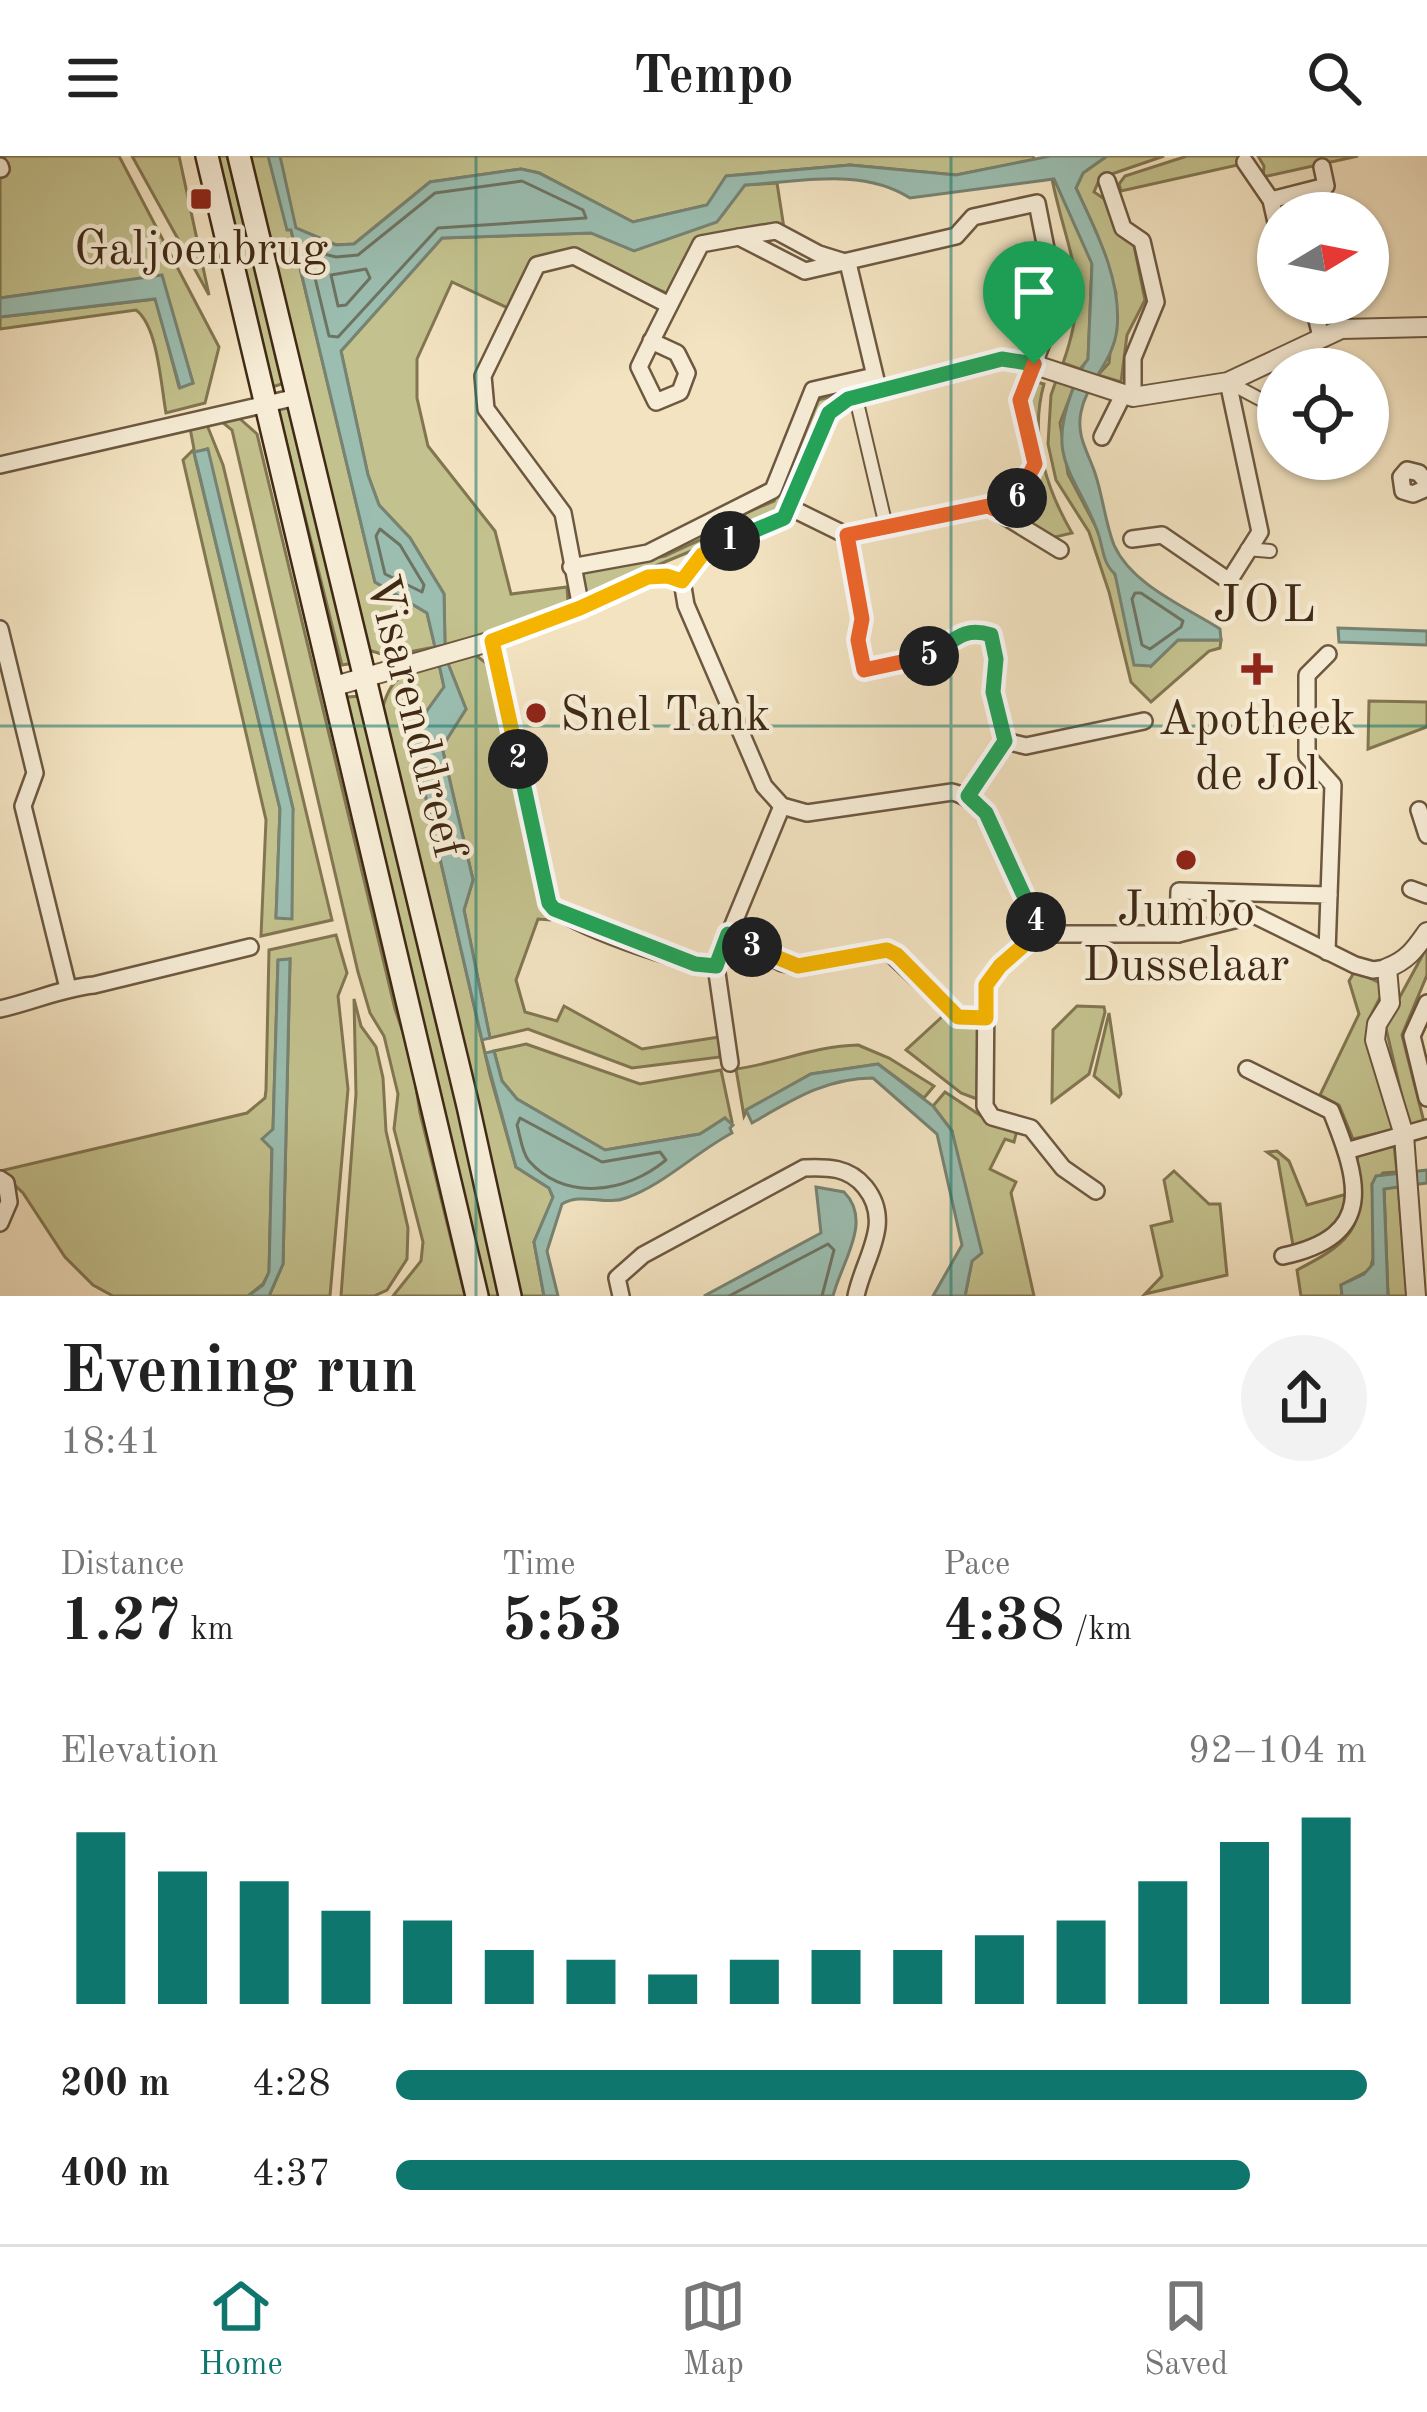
<!DOCTYPE html>
<html lang="en">
<head>
<meta charset="utf-8">
<style>
	:root { --surface:#fff; --page:#f2f2f2; --text:#222; --muted:#767676; --line:#e0e0e0; --accent:#0f766e }
	body { margin:0; font-family:"Old Standard TT",serif; background:var(--page); color:var(--text); height:100vh; display:flex; flex-direction:column; font-size:45px; white-space:nowrap }
	* { box-sizing:border-box; margin:0 }
	p { font-size:39px; color:var(--muted) }
	.icon { flex:none; width:66px; height:66px; fill:none; stroke:currentColor; stroke-width:2; stroke-linecap:round; stroke-linejoin:round }
	.map { position:relative; height:1140px; overflow:hidden }
	.drawer { display:flex; flex-direction:column; background:var(--surface); flex:1 }
	.drawer>* { flex:none }
	.needle { width:78px; rotate:80deg }
	.controls { position:absolute; left:1257px; top:36px; display:grid; gap:24px }
	.controls a { display:grid; place-items:center; width:132px; height:132px; border-radius:50%; background:var(--surface); box-shadow:0 3px 9px #0004; font-size:60px }
	.pin { position:absolute; display:grid; place-items:center; width:102px; height:102px; color:#fff; margin:-123px -51px; border-radius:50% 50% 50% 0; rotate:-45deg; box-shadow:0 0 12px #0007 }
	.pin .icon { rotate:45deg }
	.km { position:absolute; width:60px; height:60px; margin:-30px; border-radius:50%; background:#222; color:#fff; font-size:33px; line-height:60px; text-align:center }
	.round { display:grid; place-items:center; flex:none; width:126px; height:126px; border-radius:63px; background:var(--page) }
	.summary { display:flex; align-items:center; justify-content:space-between; height:204px; padding:0 60px }
	h1 { font-size:66px; font-weight:600; line-height:90px }
	.stats { display:grid; grid-template-columns:repeat(3,1fr); gap:18px; height:204px; padding:12px 60px }
	.stats div { display:grid; align-content:center }
	.stats b { font-size:60px; font-weight:600 }
	.stats small { font-size:33px; font-weight:400 }
	.stats p { font-size:33px }
	.chart { height:336px; padding:24px 60px }
	.chart p { display:flex; justify-content:space-between }
	.chart svg { width:100%; height:216px; margin-top:12px; stroke:var(--accent); stroke-width:6 }
	ul { padding:0 60px; list-style:none; font-size:39px }
	li { display:grid; grid-template-columns:192px 144px 1fr; align-items:center; height:90px }
	li i { height:30px; border-radius:15px; background:var(--accent) }
	header { display:flex; justify-content:space-between; align-items:center; height:156px; padding:0 60px; background:var(--surface); font-size:54px; font-weight:600 }
	.dock { display:flex; justify-content:space-around; align-items:center; height:168px; border-top:3px solid var(--line); background:var(--surface); font-size:33px; color:var(--muted) }
	.dock a { display:grid; justify-items:center; gap:6px }
	.dock .selected { color:var(--accent) }
	.map>svg:first-child { display:block }
</style>
</head>
<body>
<header><svg class="icon" aria-label="menu" viewBox="0 0 24 24"><path d="M4 6h16M4 12h16M4 18h16"/></svg>Tempo<svg class="icon" aria-label="search" viewBox="0 0 24 24"><circle cx="10" cy="10" r="6"/><path d="M15 15l6 6"/></svg></header>
<div class="map">
<svg width="1427" height="1140" viewBox="0 0 1427 1140">
	<rect width="100%" height="100%" fill="#f3e3c1"/>
	<filter id="stains"><feTurbulence type="fractalNoise" baseFrequency=".00167" numOctaves="4"/><feColorMatrix values="0 0 0 0 .2 0 0 0 0 .09 0 0 0 0 .02 0 0 0 .5 -.17"/></filter>
	<radialGradient id="worn" r=".72"><stop offset=".6" stop-color="#630" stop-opacity="0"/><stop offset="1" stop-color="#630" stop-opacity=".3"/></radialGradient>
	<g fill="#c3c18d" stroke="#827651" stroke-width="3" fill-rule="evenodd">
		<path d="M4 0H119L219 191 205 247 166 257C161 230 158 170 136 154L0 173V161L156 143 179 231 193 227 161 120 0 142V15L7 13Z"/>
		<path d="M132 0H179L209 139Z"/>
		<path d="M215 0H227L285 227 272 231Z"/>
		<path d="M247 0H1033L1034 4 956 19 850 9 727 20 707 49 633 66 539 17 521 13 430 26 354 88 336 89 290 70 375 426 427 457 435 491 388 500 365 493Z"/>
		<path d="M1107 0H1164L1100 22 1094 36 1112 48 1132 80 1145 144 1127 179 1121 226 1098 219 1109 207 1116 137 1097 78 1076 32 1083 17Z"/>
		<path d="M1187 0H1245L1238 9 1121 35 1119 28 1125 20Z"/>
		<path d="M1258 0H1358L1263 21 1264 10Z"/>
		<path d="M1052 23 1061 33 1092 107 1088 204 1080 213 1063 207C1092 126 1068 102 1052 23Z"/>
		<path d="M777 27 784 72 695 88 669 138 575 97 534 105 510 153 452 126 417 203V242L428 290 495 375 511 438 567 431 568 446 484 481 445 489 444 438 410 382 379 349 368 319 341 195 442 82 591 77 722 59 744 29Z"/>
		<path d="M1057 222 1075 228 1060 267 1068 318 1096 371 1151 510 1178 484H1221L1220 492 1209 495 1151 546 1131 526 1109 436 1089 376 1056 324 1048 288 1051 239Z"/>
		<path d="M1033 225 1044 228C1029 280 1046 332 1072 377L1051 382 1013 358 1034 318 1026 235Z"/>
		<path d="M841 238 825 253 779 355 726 380 724 366 774 345 814 245Z"/>
		<path d="M291 250 354 507 342 509 278 253Z"/>
		<path d="M239 262 257 278 395 853 411 900 420 957 465 1140H393L421 1105 423 1086 394 973 398 938 384 880 370 857 358 816 232 274 222 266Z"/>
		<path d="M207 269 223 309 332 764 261 780 266 664 183 304 194 293 190 272ZM207 293 293 653 276 762 280 653 194 297Z"/>
		<path d="M702 383 713 386 583 440 580 416 665 400Z"/>
		<path d="M474 498 486 507 546 756 551 759 550 764 538 763 516 824 525 856 557 865 564 850 642 893 719 881 720 901 632 912 528 873 490 882 464 754 473 724 442 591 466 553 447 505Z"/>
		<path d="M439 508 444 531 411 577 490 919 516 1011 549 1032 553 1042 534 1086 544 1140H520L381 558C390 519 402 517 439 508Z"/>
		<path d="M360 540 503 1140H487L345 549 348 541Z"/>
		<path d="M1369 545 1427 546V571L1368 593Z"/>
		<path d="M336 779 347 817 338 840 348 933 330 1140H269L283 1108 290 803 278 805 273 974 263 983 272 992 269 1117 263 1128 248 1140H113L93 1129 65 1101 23 1037 0 1015 247 957 265 942 266 934 269 794Z"/>
		<path d="M1427 791V819L1402 879 1424 966 1409 971 1385 868Z"/>
		<path d="M1355 815 1386 830 1368 865 1369 886 1393 974 1353 983 1339 949 1320 939 1359 858 1349 825Z"/>
		<path d="M354 843 361 870 376 891 383 922 386 975 408 1072 407 1103 387 1134 374 1140H341L356 938Z"/>
		<path d="M1077 850 1104 851 1105 856 1089 918 1052 946 1053 874Z"/>
		<path d="M1109 857 1121 938 1119 941 1094 920Z"/>
		<path d="M943 860 952 869 978 871 977 943 961 937 906 894Z"/>
		<path d="M526 888 640 928 721 914 732 966 728 968 725 962 700 978 605 994 517 943 502 925 494 895Z"/>
		<path d="M858 889 889 902 934 930 924 942 878 908 811 918 747 954 744 960 736 913C778 907 815 890 858 889Z"/>
		<path d="M945 936 995 969 1017 974 1014 986 1005 983 990 1013 1016 1026 1011 1037 1034 1140H965L972 1105 952 975 933 950Z"/>
		<path d="M1394 989 1397 1016 1383 1017 1372 1028 1375 1095 1370 1114 1341 1129 1342 1140H1301L1297 1114C1331 1096 1364 1080 1359 1036 1358 1022 1355 1011 1358 997Z"/>
		<path d="M1277 995 1289 1005 1307 1049 1347 1038V1061L1325 1082 1294 1095 1278 1004 1267 996Z"/>
		<path d="M1174 1015 1209 1048H1220L1227 1119 1145 1138 1162 1120 1151 1070 1172 1065 1164 1024Z"/>
		<path d="M1398 1029 1407 1140H1388L1384 1033Z"/>
	</g>
	<g fill="#9bbeb1" stroke="#778373" stroke-width="3">
		<path d="M268 0H280L296 72 336 89 354 88 430 26 521 13 539 17 633 66 707 49 726 20 850 9 956 19 1050 0H1107L1083 17 1076 32C1096 75 1122 124 1117 173 1113 207 1087 225 1081 256 1076 280 1088 296 1095 317 1103 341 1105 366 1114 389 1132 429 1184 450 1220 473L1221 484H1178L1151 510 1134 509 1115 418C1102 407 1103 389 1097 374 1075 316 1047 305 1071 238 1076 225 1079 214 1088 203L1092 108 1054 23 910 42C862 11 799 26 745 29L717 66 634 95 591 77 442 82 341 195 368 319 379 349 410 382 444 438 445 489 435 491 427 457 375 426 291 74H287Z"/>
		<path d="M162 119 193 227 180 232 155 143 0 161V142Z"/>
		<path d="M208 293 293 653 292 763 276 762 280 653 194 296Z"/>
		<path d="M1338 472 1427 475V489L1339 486Z"/>
		<path d="M447 505 466 553 442 591 473 724 464 754 490 882 482 884 411 577 444 531 439 508Z"/>
		<path d="M290 803 283 1108 269 1140H248L263 1129 269 1116 272 993 262 983 273 973 278 804Z"/>
		<path d="M494 895 502 925 517 943 605 994 700 978 725 962 733 969 730 972 732 977C696 996 665 1028 626 1042 606 1050 581 1036 562 1048L547 1095 558 1140H544L534 1086 553 1041 549 1032 516 1011 485 897Z"/>
		<path d="M878 908 933 950 952 975 982 1097 972 1105 965 1140H933L962 1089 937 978 873 922C826 922 792 944 752 967L746 954 811 918Z"/>
		<path d="M1427 1014V1027L1384 1033 1388 1140H1342L1341 1129 1364 1118 1373 1108 1372 1028 1376 1020Z"/>
		<path d="M816 1031 844 1036C873 1065 842 1105 833 1140H704L821 1077Z"/>
	</g>
	<g fill="none" stroke-linecap="round" stroke-linejoin="round">
		<g stroke="#6e7463" stroke-width="3">
			<path d="M522 25 583 54 586 62 438 72 338 181 329 180 310 101 312 95 336 101 358 99 435 37Z"/>
			<path d="M366 113 370 122 346 149 338 150 331 119Z"/>
			<path d="M380 373 400 389 424 429 422 436 385 418 376 380Z"/>
			<path d="M1135 437H1141L1183 465 1181 471 1150 493 1142 489 1132 443Z"/>
			<path d="M520 962 602 1006 660 996 666 1004C626 1037 566 1046 529 1005 522 997 520 979 517 969Z"/>
			<path d="M729 1140 828 1088 834 1094 822 1140"/>
		</g>
		<g stroke="#6d5840" stroke-width="16">
			<g id="pedestrian">
				<path d="M1228 226 1273 250"/>
				<path d="M855 238 886 370"/>
				<path d="M1247 393 1270 395"/>
			</g>
		</g>
		<g stroke="#6d5840" stroke-width="20">
			<g id="minor">
				<path d="M1245 6 1271 44 1278 75"/>
				<path d="M0 10 1 13"/>
				<path d="M1107 25 1123 72 1142 85 1156 146 1133 202V241"/>
				<path d="M1271 44 1326 30 1322 11"/>
				<path d="M739 81 776 75 819 98 848 107 876 224"/>
				<path d="M1313 147 1321 181"/>
				<path d="M651 185 677 197 687 217 680 236 656 246 639 211C659 169 680 129 701 88L739 81 805 115 956 80 973 61 1037 47 1057 148 1020 244 1035 308 1007 359"/>
				<path d="M1102 281 1123 239"/>
				<path d="M0 309 297 241"/>
				<path d="M1427 327 1419 317 1407 314 1401 321 1403 335 1413 338 1427 332"/>
				<path d="M791 352 846 379 988 350 1060 394"/>
				<path d="M846 379 862 463 858 484 864 514C885 509 911 507 931 499 954 490 957 468 991 479L996 503 993 536 1005 585 1026 590 1144 565"/>
				<path d="M1132 383 1162 379 1229 425 1260 376 1228 226"/>
				<path d="M571 411 648 397 773 334 813 234 874 220"/>
				<path d="M682 425 686 449 764 630 782 650 807 657 952 636C1004 648 1009 735 1042 773"/>
				<path d="M581 452 563 357 486 253 483 220 537 109 574 100 669 149"/>
				<path d="M0 473 35 617 23 650 68 832"/>
				<path d="M492 485 549 747C573 771 681 807 716 810"/>
				<path d="M1328 498 1307 519V600L1333 629 1329 739"/>
				<path d="M968 640 1005 585"/>
				<path d="M1419 654 1427 679"/>
				<path d="M1411 733 1427 739"/>
				<path d="M728 778 782 807 798 810 887 794 958 861 986 862"/>
				<path d="M1178 778 1179 735 1329 739 1327 796"/>
				<path d="M1427 847 1412 880 1427 942"/>
				<path d="M0 853C32 846 62 832 94 829L250 791"/>
				<path d="M730 907 716 810 782 650"/>
				<path d="M1247 913 1331 955C1359 1025 1377 1080 1283 1100"/>
				<path d="M1346 995 1427 972"/>
				<path d="M0 1023 6 1027 9 1046 0 1067"/>
				<path d="M1096 1035 1063 1012 1031 972 992 961 985 950 986 829 1000 810 1042 773 1058 778H1178L1254 759 1355 809 1373 814 1387 812"/>
				<path d="M621 1140 617 1122 643 1099 804 1012C828 1011 849 1011 865 1031 894 1067 864 1101 856 1140"/>
			</g>
		</g>
		<g stroke="#6d5840" stroke-width="22">
			<g id="tertiary">
				<path d="M335 530 492 485 581 452 648 421 667 420 682 425 702 399 784 362 829 257 848 243 1002 203 1023 205 1133 241 1228 226 1341 173 1427 171"/>
				<path d="M1416 1140 1404 979 1375 884 1377 868 1390 847 1387 812C1408 804 1415 793 1427 776"/>
			</g>
		</g>
		<g stroke="#402a15" stroke-width="26">
			<g id="secondary">
				<path d="M207 0 477 1140"/>
				<path d="M239 0 468 950 510 1140"/>
			</g>
		</g>
		<use href="#pedestrian" stroke="#f7edd7" stroke-width="12"/>
		<use href="#minor" stroke="#f7edd7" stroke-width="15"/>
		<use href="#tertiary" stroke="#f7edd7" stroke-width="18"/>
		<use href="#secondary" stroke="#f7edd7" stroke-width="21"/>
	</g>
	<g fill="none" stroke-linecap="round" stroke-linejoin="round">
		<g stroke="#fff" stroke-width="24">
			<path id="split-1" d="M730 385 784 362 829 257 848 243 1002 203 1034 208"/>
		</g>
		<g stroke="#fff" stroke-width="24">
			<path id="split-2" d="M518 603 492 485 580 452 648 421 667 420 682 425 702 399 730 385"/>
		</g>
		<g stroke="#fff" stroke-width="24">
			<path id="split-3" d="M518 603 549 747 554 753 695 808 716 810 728 778 752 791"/>
		</g>
		<g stroke="#fff" stroke-width="24">
			<path id="split-4" d="M752 791 798 810 887 794 897 799 958 861 986 862V829L1000 810 1042 773 1036 766"/>
		</g>
		<g stroke="#fff" stroke-width="24">
			<path id="split-5" d="M929 500C952 489 960 469 991 479L996 503 993 536 1005 585 968 640 986 657 1036 766"/>
		</g>
		<g stroke="#fff" stroke-width="24">
			<path id="split-6" d="M929 500 864 514 858 484 862 463 847 379 988 350 1007 359 1017 342"/>
		</g>
		<g stroke="#fff" stroke-width="24">
			<path id="split-7" d="M1017 342 1035 308 1020 244 1034 208"/>
		</g>
		<use href="#split-1" stroke="#22a559" stroke-width="15"/>
		<use href="#split-2" stroke="#f5b400" stroke-width="15"/>
		<use href="#split-3" stroke="#22a559" stroke-width="15"/>
		<use href="#split-4" stroke="#f5b400" stroke-width="15"/>
		<use href="#split-5" stroke="#22a559" stroke-width="15"/>
		<use href="#split-6" stroke="#f0652b" stroke-width="15"/>
		<use href="#split-7" stroke="#f0652b" stroke-width="15"/>
	</g>
	<path fill="none" stroke="#0f766e" stroke-width="3" stroke-opacity="0.55" d="M476 0V1140M951 0V1140M0 570H1427"/>
	<g fill="#8f2418" stroke="#f7edd7" stroke-width="4.5">
		<rect x="189" y="31" width="24" height="24" rx="6"/>
		<path d="M1251 495h12v12h12v12h-12v12h-12v-12h-12v-12h12z"/>
		<circle cx="536" cy="557" r="12"/>
		<circle cx="1186" cy="704" r="12"/>
	</g>
	<g text-anchor="middle" stroke-width="9" stroke-linejoin="round" paint-order="stroke">
		<g font-size="48" fill="#402a15" stroke="#f7edd7">
			<text x="201" y="108">Galjoenbrug</text>
			<text x="560" y="574" text-anchor="start">Snel Tank</text>
			<text x="1257" y="578">Apotheek<tspan x="1257" dy="55">de Jol</tspan></text>
			<text x="1186" y="769">Jumbo<tspan x="1186" dy="55">Dusselaar</tspan></text>
		</g>
		<g font-size="48" fill="#402a15" stroke="#f7edd7">
			<text transform="translate(418 560) rotate(76)" y="17">Visarenddreef</text>
		</g>
		<g font-size="51" letter-spacing="3" fill="#402a15" stroke="#f7edd7">
			<text x="1266" y="465">JOL</text>
		</g>
	</g>
	<rect width="100%" height="100%" filter="url(#stains)"/>
	<rect width="100%" height="100%" fill="url(#worn)"/>
</svg>
<div class="controls">
<a><svg class="needle" viewBox="-14 -14 28 28"><path d="M0-13l5 13h-10z" fill="#e53935"/><path d="M0 13l5-13h-10z" fill="#767676"/></svg></a>
<a><svg class="icon" aria-label="locate" viewBox="0 0 24 24"><circle cx="12" cy="12" r="6"/><path d="M12 2v4M12 18v4M2 12h4M18 12h4"/></svg></a>
</div>
<div class="pin" style="left:1034px;top:208px;background:#1e9e55"><svg class="icon" aria-label="arrive" viewBox="0 0 24 24"><path d="M6 21V4h12l-3 4 3 4H6"/></svg></div>
<b class="km" style="left:730px;top:385px">1</b>
<b class="km" style="left:518px;top:603px">2</b>
<b class="km" style="left:752px;top:791px">3</b>
<b class="km" style="left:1036px;top:766px">4</b>
<b class="km" style="left:929px;top:500px">5</b>
<b class="km" style="left:1017px;top:342px">6</b>
</div>
<section class="drawer">
<div class="summary"><div><h1>Evening run</h1><p>18:41</p></div><a class="round"><svg class="icon" aria-label="share" viewBox="0 0 24 24"><path d="M12 15V3M7 8l5-5 5 5M5 13v7h14v-7"/></svg></a></div>
<div class="stats">
<div><p>Distance</p><b>1.27<small> km</small></b></div>
<div><p>Time</p><b>5:53</b></div>
<div><p>Pace</p><b>4:38<small> /km</small></b></div>
</div>
<div class="chart"><p><span>Elevation</span>92–104 m</p>
<svg viewBox="0 0 160 44" preserveAspectRatio="none"><path d="M5 44V9M15 44V17M25 44V19M35 44V25M45 44V27M55 44V33M65 44V35M75 44V38M85 44V35M95 44V33M105 44V33M115 44V30M125 44V27M135 44V19M145 44V11M155 44V6"/></svg>
</div>
<ul>
<li><b>200 m</b>4:28<i style="width:100%"></i></li>
<li><b>400 m</b>4:37<i style="width:88%"></i></li>
</ul>
</section>
<nav class="dock">
<a class="selected"><svg class="icon" aria-label="home" viewBox="0 0 24 24"><path d="M3 11l9-7 9 7M6 9v11h12V9"/></svg>Home</a>
<a><svg class="icon" aria-label="map" viewBox="0 0 24 24"><path d="M3 6l6-2 6 2 6-2v14l-6 2-6-2-6 2zM9 4v14M15 6v14"/></svg>Map</a>
<a><svg class="icon" aria-label="saved" viewBox="0 0 24 24"><path d="M7 4h10v16l-5-4-5 4z"/></svg>Saved</a>
</nav>
</body>
</html>
